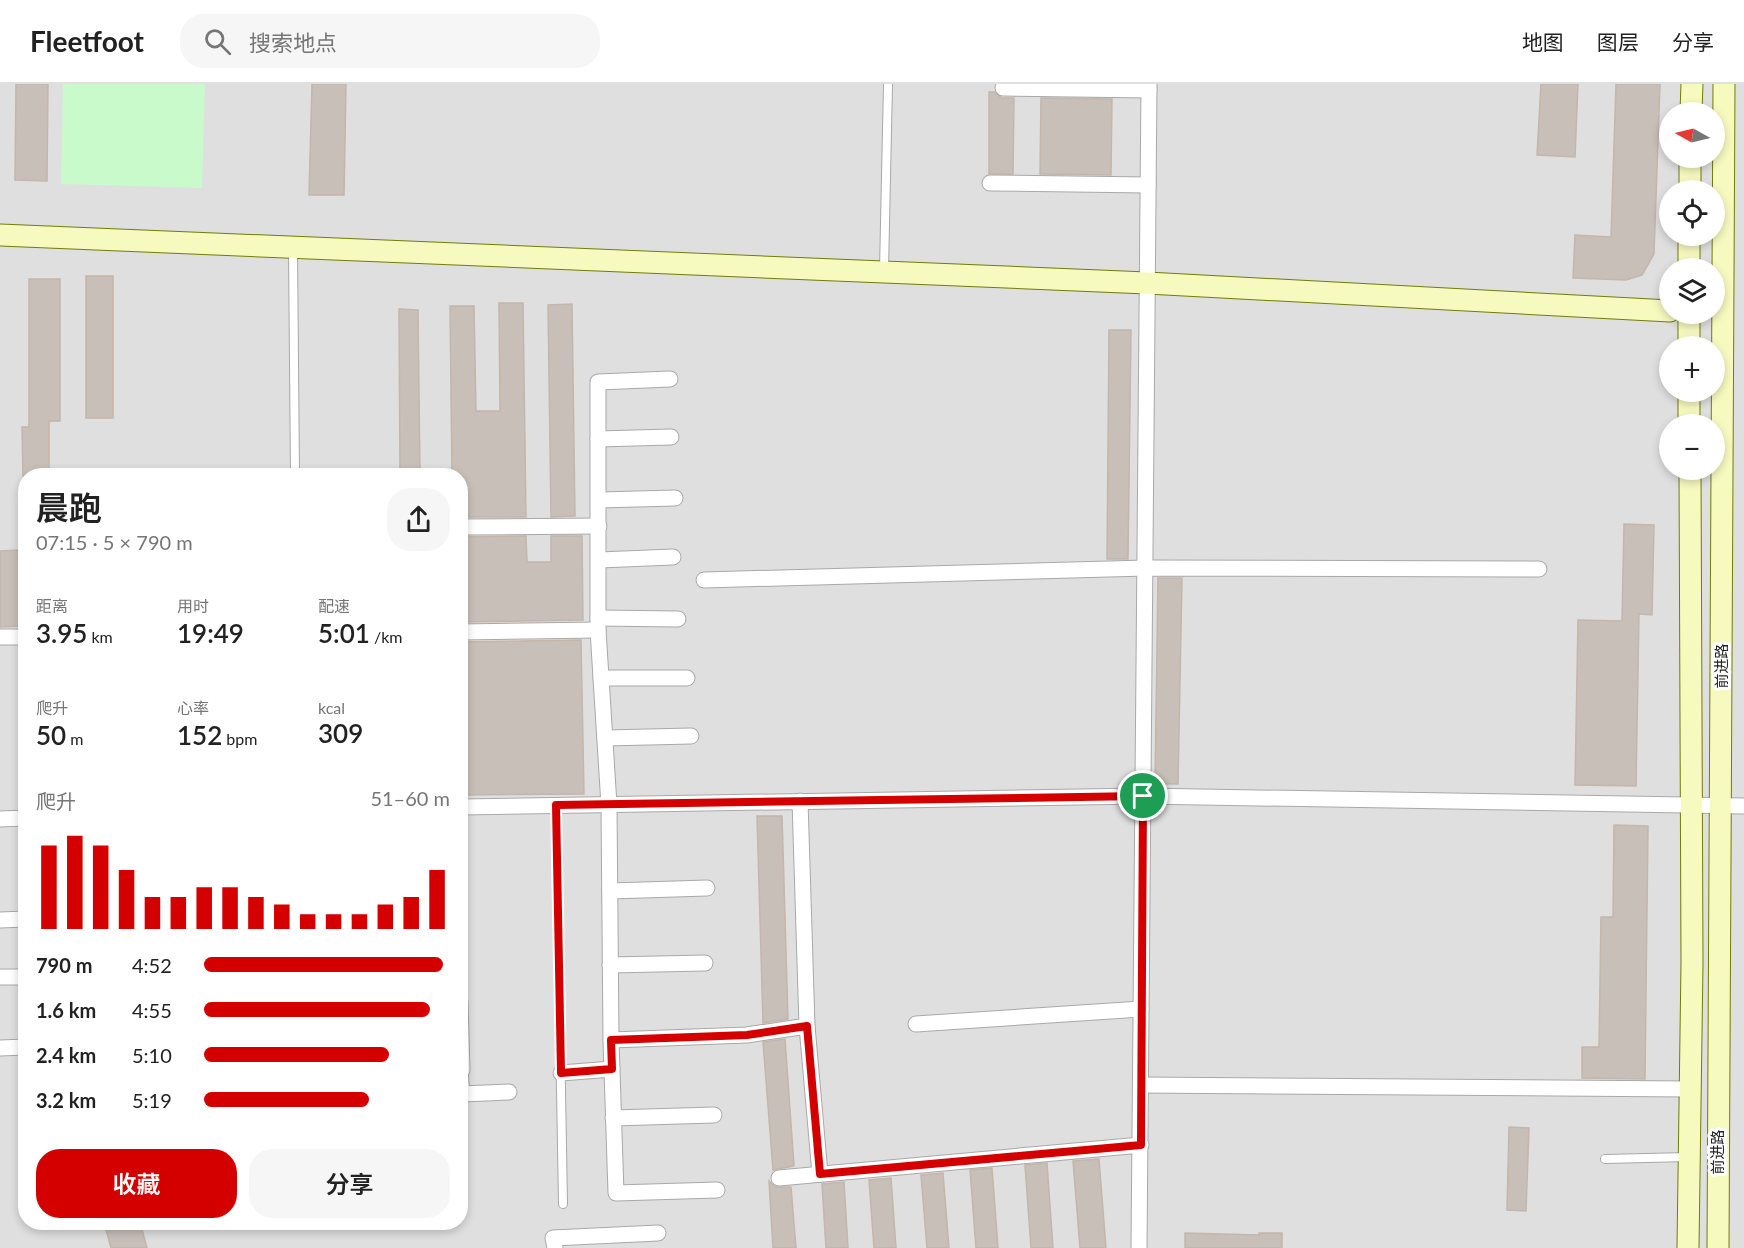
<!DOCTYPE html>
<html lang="zh">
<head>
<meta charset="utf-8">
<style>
	:root { --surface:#fff; --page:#f6f6f6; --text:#222; --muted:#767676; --line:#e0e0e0; --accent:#d40000 }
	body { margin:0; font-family:Lato,"Noto Sans SC",sans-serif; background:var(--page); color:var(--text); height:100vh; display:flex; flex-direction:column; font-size:22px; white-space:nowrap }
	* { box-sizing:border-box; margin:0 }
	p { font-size:20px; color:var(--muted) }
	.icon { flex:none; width:33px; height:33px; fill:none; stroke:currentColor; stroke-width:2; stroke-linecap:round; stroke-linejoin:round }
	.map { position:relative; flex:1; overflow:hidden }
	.panel { position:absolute; left:18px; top:384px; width:450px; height:762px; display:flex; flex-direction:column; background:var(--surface); border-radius:24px; box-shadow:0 3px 9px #0003 }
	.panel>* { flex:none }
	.needle { width:39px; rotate:278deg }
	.tools { position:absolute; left:1659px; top:18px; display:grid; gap:12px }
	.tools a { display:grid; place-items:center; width:66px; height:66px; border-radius:50%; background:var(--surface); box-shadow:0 3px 9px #0003; font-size:30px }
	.pin { position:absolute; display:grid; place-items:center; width:51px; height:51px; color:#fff; margin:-26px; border:3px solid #fff; border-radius:50%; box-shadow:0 2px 6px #0007 }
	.round { display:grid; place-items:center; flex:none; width:63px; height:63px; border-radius:24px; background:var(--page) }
	.summary { display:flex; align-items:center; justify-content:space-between; height:102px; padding:0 18px }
	h1 { font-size:33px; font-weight:600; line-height:45px }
	.figures { display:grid; grid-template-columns:repeat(3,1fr); gap:9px; height:102px; padding:6px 18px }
	.figures div { display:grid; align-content:center }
	.figures b { font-size:26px; font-weight:600 }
	.figures small { font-size:16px; font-weight:400 }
	.figures p { font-size:16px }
	.chart { height:168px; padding:12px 18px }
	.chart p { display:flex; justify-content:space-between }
	.chart svg { width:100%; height:108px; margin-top:6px; stroke:var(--accent); stroke-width:6 }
	.primary-button { display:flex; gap:12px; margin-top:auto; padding:12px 18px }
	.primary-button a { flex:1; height:69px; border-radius:24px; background:var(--accent); color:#fff; font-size:24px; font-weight:600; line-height:69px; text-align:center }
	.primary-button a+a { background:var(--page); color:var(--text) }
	ul { padding:0 18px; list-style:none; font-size:20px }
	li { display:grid; grid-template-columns:96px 72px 1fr; align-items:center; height:45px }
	li i { height:15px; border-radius:8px; background:var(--accent) }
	header { display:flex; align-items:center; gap:36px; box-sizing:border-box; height:84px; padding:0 30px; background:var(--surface); border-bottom:2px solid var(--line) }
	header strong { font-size:28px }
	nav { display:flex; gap:33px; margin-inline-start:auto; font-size:21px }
	.search { width:420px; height:54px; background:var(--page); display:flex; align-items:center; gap:15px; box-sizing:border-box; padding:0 21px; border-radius:24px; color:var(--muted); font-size:22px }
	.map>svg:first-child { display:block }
</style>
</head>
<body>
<header>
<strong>Fleetfoot</strong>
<div class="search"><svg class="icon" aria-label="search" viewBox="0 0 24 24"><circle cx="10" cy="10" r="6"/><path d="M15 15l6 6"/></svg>搜索地点</div>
<nav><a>地图</a><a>图层</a><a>分享</a></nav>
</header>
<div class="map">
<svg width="1744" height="1164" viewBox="0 0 1744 1164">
	<rect width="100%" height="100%" fill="#f2efe9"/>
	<path fill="#e0dfdf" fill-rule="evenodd" d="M0 0H1744V1164H0ZM1670 28H1714V74H1670ZM1670 106H1714V152H1670ZM1670 184H1714V230H1670ZM1670 262H1714V308H1670ZM1670 340H1714V386H1670ZM26 392H460V1138H26Z"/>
	<path fill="#c8facc" d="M63 0H205L202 104 61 100Z"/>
	<g fill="#c7bfb8" stroke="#c4b6ab" stroke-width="1.5">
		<path d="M16 0H48L47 97 15 96Z"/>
		<path d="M312 0H346L344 111H309Z"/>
		<path d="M1541 0H1578L1575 73 1537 71Z"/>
		<path d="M1616 0H1660L1654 170 1642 191 1626 196 1573 194 1575 151 1611 153Z"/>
		<path d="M989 8H994L1002 14H1014L1013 90H989Z"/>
		<path d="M1041 14 1112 15 1111 91 1040 90Z"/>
		<rect x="86" y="192" width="27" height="142"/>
		<path d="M29 195H60V337H49V392H23L22 343H29Z"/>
		<path d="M499 219H523L526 433H460V392H452L450 222H474L476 327H500Z"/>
		<path d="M572 220 575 432 551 433 548 221Z"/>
		<path d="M399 225 418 226 420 392H400Z"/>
		<path d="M1109 246H1131L1128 475H1107Z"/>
		<path d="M1624 440 1654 441 1652 531 1639 530 1636 702 1575 701 1578 536 1622 537Z"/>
		<path d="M526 452 527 478H551V452H582L583 536 460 538V453Z"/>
		<path d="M18 466 21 542 0 543V467Z"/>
		<path d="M1158 494H1182L1178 700H1155Z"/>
		<path d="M581 556 584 710 460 711V558Z"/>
		<path d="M757 732H782L788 935 763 939Z"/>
		<path d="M1614 741 1648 742 1645 995 1582 994V963H1599L1601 833H1613Z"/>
		<path d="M785 955 794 1082 773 1086 763 958Z"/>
		<path d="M1509 1043 1529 1044 1526 1127 1507 1126Z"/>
		<path d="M1099 1075 1106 1164H1080L1073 1077Z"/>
		<path d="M1047 1079 1053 1164H1031L1025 1081Z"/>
		<path d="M992 1084 998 1164H976L970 1086Z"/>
		<path d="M943 1089 949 1164H927L921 1091Z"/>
		<path d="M891 1094 896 1164H874L869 1096Z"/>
		<path d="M769 1097 775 1103H791L796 1164H773Z"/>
		<path d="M844 1098 848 1164H826L822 1100Z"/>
		<path d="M104 1138H140L147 1164H111Z"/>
		<path d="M1185 1149 1259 1151V1149H1282V1164H1185Z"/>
	</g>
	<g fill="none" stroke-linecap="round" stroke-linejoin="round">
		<g stroke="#a9a9a9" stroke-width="10">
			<g id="lane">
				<path d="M293 165 295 392"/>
				<path d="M884 186 888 0"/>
				<path d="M556 721 563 1120"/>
				<path d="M1605 1075 1688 1073"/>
			</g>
		</g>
		<g stroke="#a9a9a9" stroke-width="17">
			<g id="street">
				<path d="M1003 4 1149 6"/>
				<path d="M990 99 1148 101"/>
				<path d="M670 295 598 298V546L609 721 611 956 616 1109 717 1106"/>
				<path d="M598 355 671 353"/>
				<path d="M599 416 675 414"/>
				<path d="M460 443 599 442"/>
				<path d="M599 476 673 473"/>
				<path d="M704 496 1146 484 1539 485"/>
				<path d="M598 534 678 535"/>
				<path d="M460 548 598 546"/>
				<path d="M0 553H26"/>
				<path d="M601 594H687"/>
				<path d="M605 654 691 652"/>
				<path d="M800 717 807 942 820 1090"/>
				<path d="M460 723 1143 712 1744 722"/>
				<path d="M0 735 26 734"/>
				<path d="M610 807 707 804"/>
				<path d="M0 836 26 835"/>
				<path d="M610 881 705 879"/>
				<path d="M0 893H26"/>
				<path d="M460 917 462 986"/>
				<path d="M916 940 1141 925"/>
				<path d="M611 956 747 951 807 942"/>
				<path d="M0 964 26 963"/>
				<path d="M460 986 462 1010 509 1008"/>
				<path d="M561 989 612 985"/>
				<path d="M1141 1001 1689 1005"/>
				<path d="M613 1034 714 1031"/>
				<path d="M779 1094 1141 1061"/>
				<path d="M555 1164 553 1154 658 1149"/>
				<path d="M1139 1164 1149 0"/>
			</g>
		</g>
		<g stroke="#707d05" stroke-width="23">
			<g id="secondary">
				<path d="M1691 28 1692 0"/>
				<path d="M1690 106V74"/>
				<path d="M0 151 1147 199 1670 227"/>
				<path d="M1689 184V152"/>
				<path d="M1689 230V262"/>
				<path d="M1689 308V340"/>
				<path d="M1688 1164 1692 879 1690 386"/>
				<path d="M1718 1164 1724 0"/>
			</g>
		</g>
		<use href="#lane" stroke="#fff" stroke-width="8"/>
		<use href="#street" stroke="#fff" stroke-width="15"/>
		<use href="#secondary" stroke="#f7fabf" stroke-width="21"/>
	</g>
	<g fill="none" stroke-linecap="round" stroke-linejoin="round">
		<g stroke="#fff" stroke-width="12">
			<path id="route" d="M1143 712 1141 1061 820 1090 807 942 747 951 611 956 612 985 561 989 556 721Z"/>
		</g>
		<use href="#route" stroke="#d40000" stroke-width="8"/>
	</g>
	<g text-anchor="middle" stroke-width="6" stroke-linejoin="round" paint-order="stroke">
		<g font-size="15" fill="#222" stroke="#fff">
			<text transform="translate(1722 582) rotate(-90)" y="5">前进路</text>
			<text transform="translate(1718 1068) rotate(-90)" y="5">前进路</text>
		</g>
	</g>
</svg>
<div class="tools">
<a><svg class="needle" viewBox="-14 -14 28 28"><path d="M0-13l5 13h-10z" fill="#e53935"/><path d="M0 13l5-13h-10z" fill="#767676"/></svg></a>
<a><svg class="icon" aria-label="locate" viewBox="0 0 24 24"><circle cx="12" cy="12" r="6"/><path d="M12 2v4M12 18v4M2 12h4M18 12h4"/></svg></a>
<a><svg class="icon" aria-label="layers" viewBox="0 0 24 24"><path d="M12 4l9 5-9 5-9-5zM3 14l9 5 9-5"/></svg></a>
<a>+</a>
<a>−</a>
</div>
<div class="pin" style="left:1143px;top:712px;background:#1e9e55"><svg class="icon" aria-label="arrive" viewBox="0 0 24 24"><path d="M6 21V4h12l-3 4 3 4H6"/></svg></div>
<section class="panel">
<div class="summary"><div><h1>晨跑</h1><p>07:15 · 5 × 790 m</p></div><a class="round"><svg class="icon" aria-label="share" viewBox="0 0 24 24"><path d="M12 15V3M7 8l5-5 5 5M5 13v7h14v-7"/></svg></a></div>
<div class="figures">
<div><p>距离</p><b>3.95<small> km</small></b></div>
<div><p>用时</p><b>19:49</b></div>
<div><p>配速</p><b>5:01<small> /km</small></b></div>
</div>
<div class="figures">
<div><p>爬升</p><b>50<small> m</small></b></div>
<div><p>心率</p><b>152<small> bpm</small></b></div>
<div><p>kcal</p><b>309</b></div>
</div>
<div class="chart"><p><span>爬升</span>51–60 m</p>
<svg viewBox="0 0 160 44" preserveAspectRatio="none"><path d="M5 44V10M15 44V6M25 44V10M35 44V20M45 44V31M55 44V31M65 44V27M75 44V27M85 44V31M95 44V34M105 44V38M115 44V38M125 44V38M135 44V34M145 44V31M155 44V20"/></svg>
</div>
<ul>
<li><b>790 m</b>4:52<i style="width:97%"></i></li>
<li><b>1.6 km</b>4:55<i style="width:92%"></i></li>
<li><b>2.4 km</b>5:10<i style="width:75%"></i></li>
<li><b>3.2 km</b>5:19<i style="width:67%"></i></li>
</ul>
<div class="primary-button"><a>收藏</a><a>分享</a></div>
</section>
</div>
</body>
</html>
